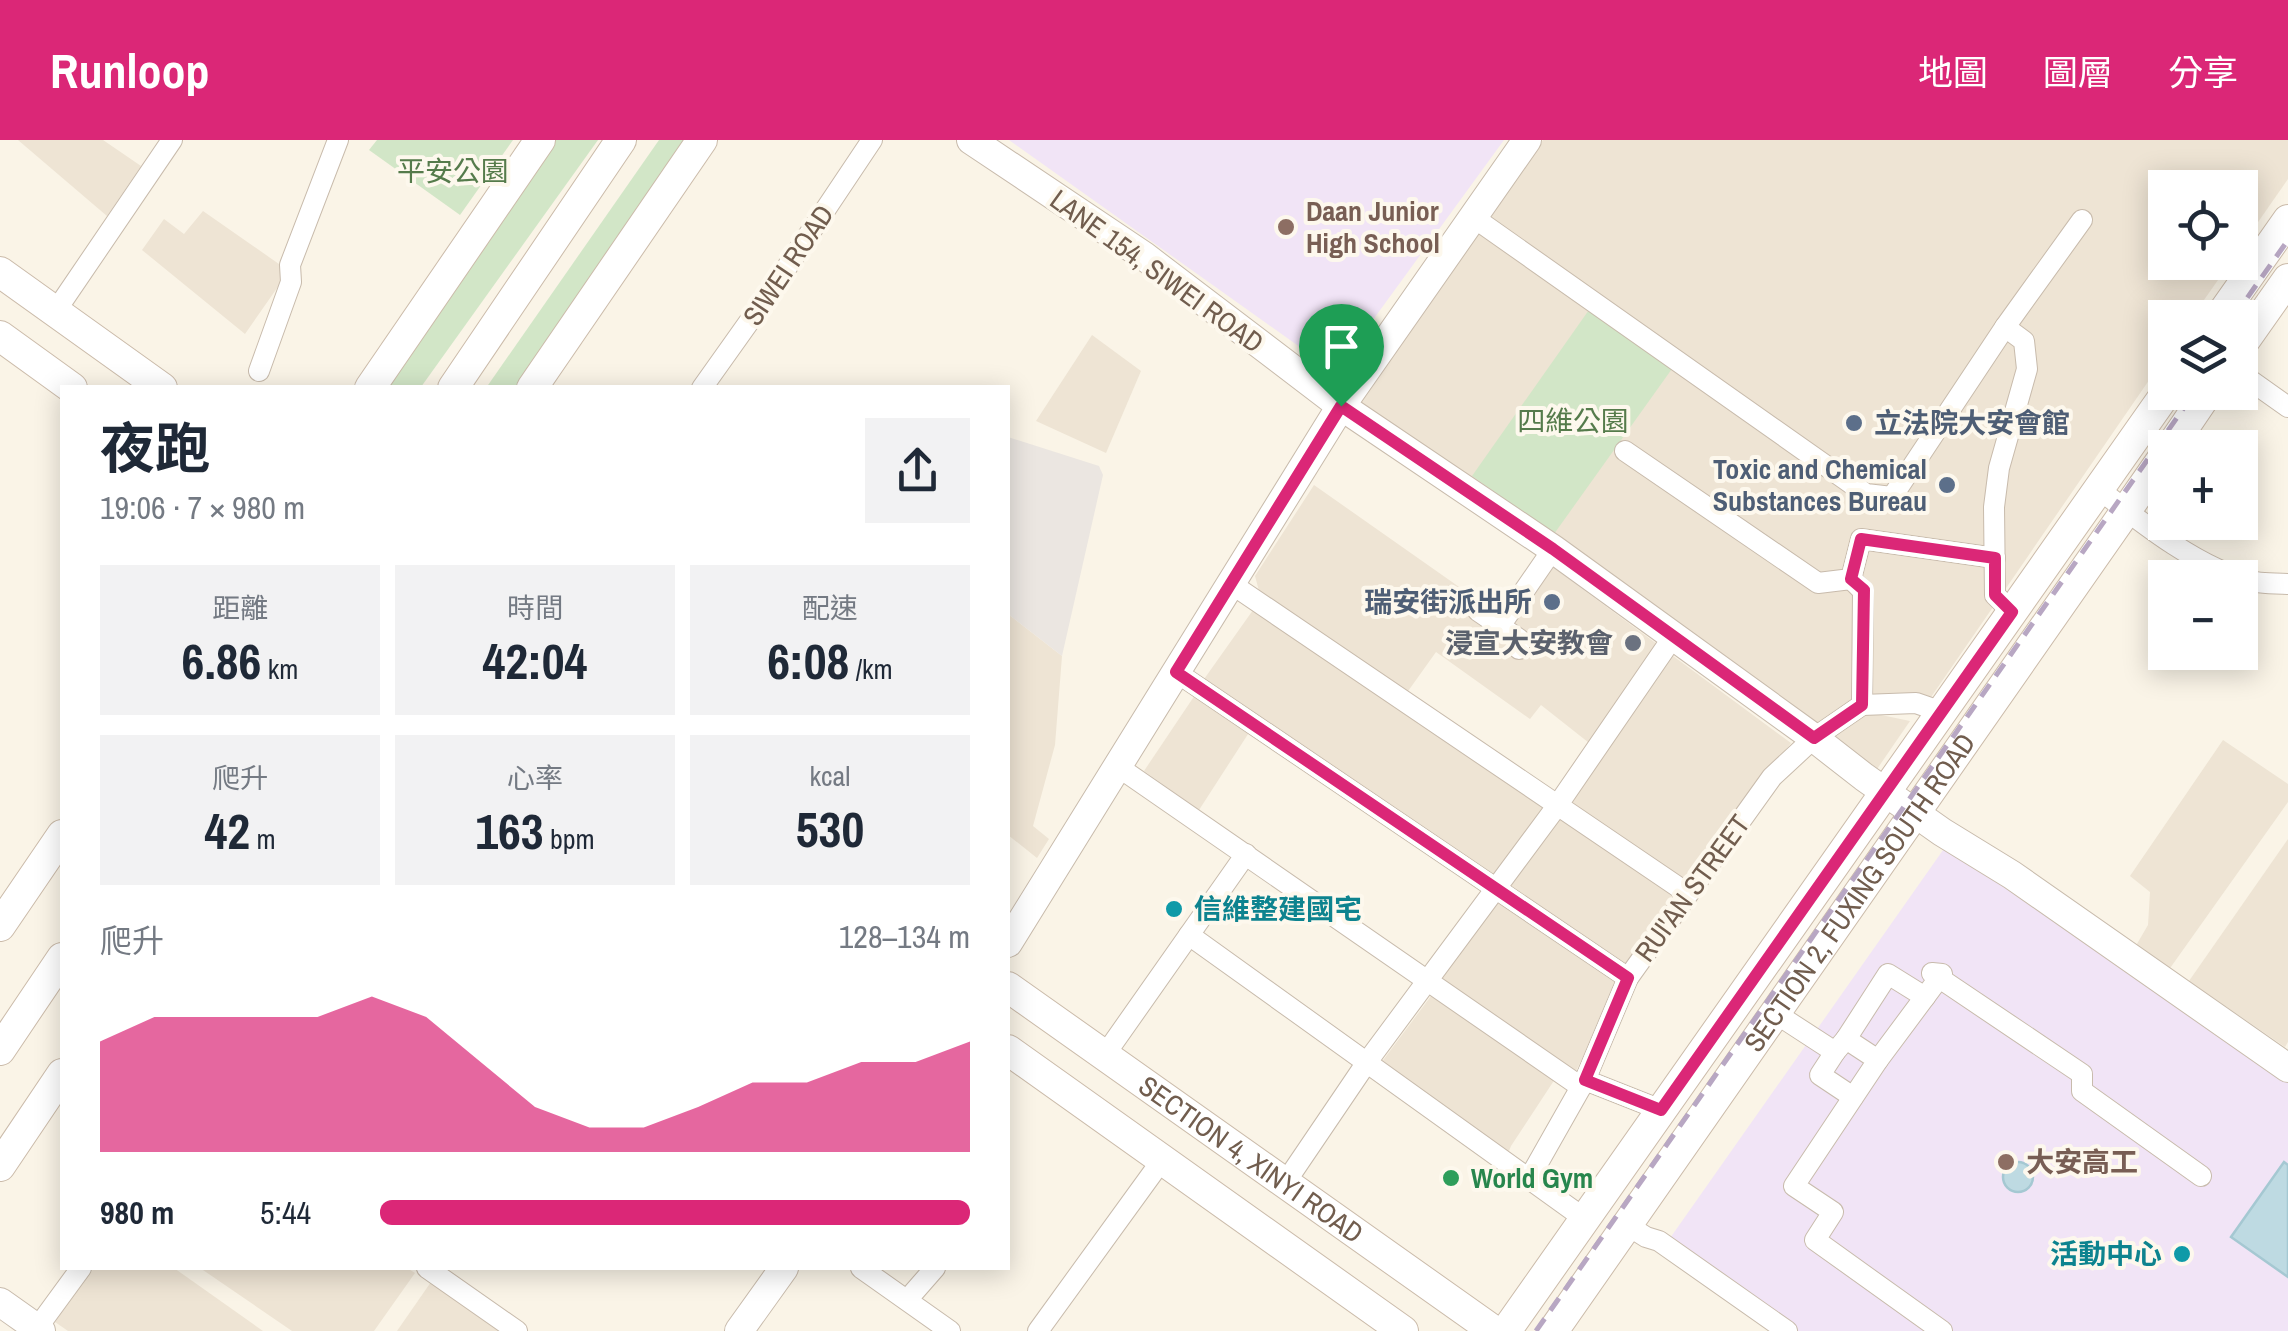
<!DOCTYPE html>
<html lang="zh-TW">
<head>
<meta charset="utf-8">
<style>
	:root { --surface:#fff; --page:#f2f2f3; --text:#1f2937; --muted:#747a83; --accent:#db2777 }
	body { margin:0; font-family:"Archivo Narrow","Noto Sans TC",sans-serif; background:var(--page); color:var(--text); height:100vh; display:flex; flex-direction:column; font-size:38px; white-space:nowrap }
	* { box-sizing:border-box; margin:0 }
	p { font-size:32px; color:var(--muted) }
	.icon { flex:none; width:55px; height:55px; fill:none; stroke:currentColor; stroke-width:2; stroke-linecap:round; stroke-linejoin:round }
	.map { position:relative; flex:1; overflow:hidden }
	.panel { position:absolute; left:60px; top:245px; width:950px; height:885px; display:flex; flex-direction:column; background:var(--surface); border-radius:0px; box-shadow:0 5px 25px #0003 }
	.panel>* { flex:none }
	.buttons { position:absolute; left:2148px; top:30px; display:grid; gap:20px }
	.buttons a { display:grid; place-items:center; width:110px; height:110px; border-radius:0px; background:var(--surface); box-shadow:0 5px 25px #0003; font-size:50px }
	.pin { position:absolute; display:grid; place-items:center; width:85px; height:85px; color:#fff; margin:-102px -42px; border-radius:50% 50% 50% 0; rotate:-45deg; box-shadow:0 0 10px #0007 }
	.pin .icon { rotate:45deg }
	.round { display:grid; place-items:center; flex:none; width:105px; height:105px; border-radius:0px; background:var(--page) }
	.head { display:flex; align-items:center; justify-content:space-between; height:170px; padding:0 40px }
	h1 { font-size:55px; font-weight:700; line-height:75px }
	.metrics { display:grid; grid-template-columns:repeat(3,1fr); gap:15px; height:170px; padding:10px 40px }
	.metrics div { display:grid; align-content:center; border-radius:0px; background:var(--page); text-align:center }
	.metrics b { font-size:50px; font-weight:700 }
	.metrics small { font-size:28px; font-weight:400 }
	.metrics p { font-size:28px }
	.chart { height:280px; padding:20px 40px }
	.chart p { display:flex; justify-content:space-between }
	.chart svg { width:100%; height:180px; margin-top:10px; fill:var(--accent); opacity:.7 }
	ul { padding:0 40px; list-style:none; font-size:32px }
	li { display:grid; grid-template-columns:160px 120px 1fr; align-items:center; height:75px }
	li i { height:25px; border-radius:12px; background:var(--accent) }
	header { display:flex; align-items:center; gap:60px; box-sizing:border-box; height:140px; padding:0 50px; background:var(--accent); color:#fff }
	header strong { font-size:48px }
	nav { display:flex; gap:55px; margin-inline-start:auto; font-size:35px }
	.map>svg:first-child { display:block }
</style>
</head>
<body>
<header>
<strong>Runloop</strong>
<nav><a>地圖</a><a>圖層</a><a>分享</a></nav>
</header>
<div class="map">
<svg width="2288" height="1191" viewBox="0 0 2288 1191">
	<rect width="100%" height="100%" fill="#faf4e7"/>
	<g fill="#eee4d4">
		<path d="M18 0H103L141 26 107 76Z"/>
		<path d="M1543 0H2288V39L2240 108V48H2165V122L2230 123 2192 177 2165 178V217L1929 560 1817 586 1359 263Z"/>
		<path d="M203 71 289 131 245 194 142 110 164 79 184 94Z"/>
		<path d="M1092 195 1141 231 1106 313 1036 281Z"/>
		<path d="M1314 345 1509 482 1550 425 1791 603 1656 780 1636 810 1574 935 1439 837 1502 747 1202 542 1258 463 1544 666 1598 610 1541 565 1530 579 1436 512 1406 554 1259 451 1255 436Z"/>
		<path d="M1008 474 1062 516 1055 605 1033 686 1049 699 1037 718 1008 695Z"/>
		<path d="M1195 555 1250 591 1199 670 1144 631Z"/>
		<path d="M1862 571 1910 581 1875 632 1826 597Z"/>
		<path d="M2223 600 2288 644V662L2168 831 2134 809 2148 785 2150 752 2130 736Z"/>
		<path d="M2288 699V902L2285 907 2189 841Z"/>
		<path d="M1434 852 1555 939 1511 1006 1507 1016 1381 923Z"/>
		<path d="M94 1128H174L263 1191H68L55 1182Z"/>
		<path d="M200 1128H407L415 1133 374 1191H292Z"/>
		<path d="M431 1142 501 1191H397Z"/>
	</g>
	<path fill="#ebe6e1" d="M1008 297 1099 326 1103 335 1062 516 1008 474Z"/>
	<g fill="#f1e4f6">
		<path d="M1009 0H1504L1335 232Z"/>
		<path d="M1948 703 2288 943V1191H1796L1668 1101Z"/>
	</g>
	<g fill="#d2e6c7">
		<path d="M377 0H513L460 75 369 10Z"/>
		<path d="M550 0H598L421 247 382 248Z"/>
		<path d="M659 0H687L517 247 486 248Z"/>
		<path d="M1591 167 1674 226 1554 394 1472 336Z"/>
	</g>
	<g fill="#bedae2" stroke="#a5c8d2" stroke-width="2.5">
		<circle cx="2018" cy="1037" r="15"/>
		<path d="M2284 1022 2288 1025V1137L2231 1097Z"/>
	</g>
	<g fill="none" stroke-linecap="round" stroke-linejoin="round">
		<g stroke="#c8bbac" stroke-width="22">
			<g id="minor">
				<path d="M1473 77 1866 354 1892 357 2005 187 2082 80"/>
				<path d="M55 172 172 0"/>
				<path d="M2005 187 2024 201 2027 229 1999 328 1994 367 1995 455 2012 472"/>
				<path d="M259 231 291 142 290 125 338 0"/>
				<path d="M2240 233 2288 267"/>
				<path d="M702 248 773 148 872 0"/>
				<path d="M1625 311 1818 443 1851 439 1863 451 1862 565"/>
				<path d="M2099 349C2140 382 2203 432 2256 442 2266 444 2278 443 2288 444"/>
				<path d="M1851 439 1861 399 1995 418"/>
				<path d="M1230 443 1687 753"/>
				<path d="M1478 471 1519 499V509"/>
				<path d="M1500 486 1553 409"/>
				<path d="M1176 532 1628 838"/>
				<path d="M1117 626 1581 947"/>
				<path d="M1189 795 1585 1079"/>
				<path d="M1775 873 1835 912 1846 899 1878 920 1794 1046 1833 1072 1815 1100 1942 1191"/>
				<path d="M1846 899 1888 834 1925 857"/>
				<path d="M1835 912 1820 935 1853 957"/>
				<path d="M1104 916 1246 714"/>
				<path d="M1878 920 1942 834 1932 833 2082 934V951L2201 1036"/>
				<path d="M1585 940 1661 970"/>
				<path d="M1530 1037 1585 940 1628 838 1772 637 1814 598 1862 565 1916 563 1942 572"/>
				<path d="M1285 1043 1367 922 1557 666 1673 497"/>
				<path d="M1627 1085 1646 1097 1659 1101 1787 1191"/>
				<path d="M427 1128 517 1191"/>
				<path d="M861 1128 950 1191"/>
				<path d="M907 1160 935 1128"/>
				<path d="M35 1191 81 1128"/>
				<path d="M1038 1191 1162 1020"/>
			</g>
		</g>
		<g stroke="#c8bbac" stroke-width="30">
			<g id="tertiary">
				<path d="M971 0 1144 116 1341 266 1553 409 1814 598 1864 637 1942 692 2012 735 2288 928"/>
				<path d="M1008 803 1341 266 1527 0"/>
				<path d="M0 1162 41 1191"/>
				<path d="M739 1191 784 1128"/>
			</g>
		</g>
		<g stroke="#cbbbaa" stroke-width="32">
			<g id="secondary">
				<path d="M0 132 162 248"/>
				<path d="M2219 178 2288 80"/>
				<path d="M0 196 72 248"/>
				<path d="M2240 207 2288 139"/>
				<path d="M370 248 540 0"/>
				<path d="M453 248 621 0"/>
				<path d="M532 248 702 0"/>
				<path d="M2170 308 2208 252"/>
				<path d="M0 786 62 695"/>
				<path id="s1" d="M1008 847 1494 1191"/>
				<path d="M0 910 62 818"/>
				<path d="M1008 910 1403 1191"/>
				<path d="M0 1026 62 934"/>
				<path d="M1506 1191 2167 252"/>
				<path id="s2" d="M1553 1191 2165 315"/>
			</g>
		</g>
		<use href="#minor" stroke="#fff" stroke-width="20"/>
		<use href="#tertiary" stroke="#fff" stroke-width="28"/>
		<use href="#secondary" stroke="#fff" stroke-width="30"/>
		<g stroke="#b8a7c3" stroke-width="5" stroke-dasharray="15 10" stroke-linecap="butt">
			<path d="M2233 178 2288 100"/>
			<path d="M1536 1191 2195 252"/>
		</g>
	</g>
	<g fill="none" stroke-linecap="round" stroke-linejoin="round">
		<g stroke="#fff" stroke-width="20">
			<path id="route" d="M1341 266 1553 409 1814 598 1862 565 1864 450 1851 439 1861 399 1995 418V455L2012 472 1661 970 1585 940 1628 838 1176 532Z"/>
		</g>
		<use href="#route" stroke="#db2777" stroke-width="12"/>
	</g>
	<g fill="#8d6e63" stroke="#fdf8ed" stroke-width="4">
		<circle cx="1286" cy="87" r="10"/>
		<circle cx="2006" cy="1022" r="10"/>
	</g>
	<g fill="#5c6f8a" stroke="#fdf8ed" stroke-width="4">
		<circle cx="1854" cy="283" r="10"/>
		<circle cx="1947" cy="345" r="10"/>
		<circle cx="1552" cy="462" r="10"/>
	</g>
	<circle fill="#6b7280" stroke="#fdf8ed" stroke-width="4" cx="1633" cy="503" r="10"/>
	<g fill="#0f9aa8" stroke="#fdf8ed" stroke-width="4">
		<circle cx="1174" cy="769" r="10"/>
		<circle cx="2182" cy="1114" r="10"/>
	</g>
	<circle fill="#2e9e5b" stroke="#fdf8ed" stroke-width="4" cx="1451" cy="1038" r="10"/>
	<g text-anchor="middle" stroke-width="8" stroke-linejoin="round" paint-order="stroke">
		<g font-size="28" fill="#557b4b" stroke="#fdf8ed">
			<text x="453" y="41">平安公園</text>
			<text x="1573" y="291">四維公園</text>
		</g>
		<g font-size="28" font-weight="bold" fill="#785e54" stroke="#fdf8ed" text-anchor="start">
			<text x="1306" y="81">Daan Junior<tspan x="1306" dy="32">High School</tspan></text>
			<text x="2026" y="1032">大安高工</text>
		</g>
		<g font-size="28" fill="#715d4e" stroke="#fdf8ed">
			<text transform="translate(788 125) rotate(-56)" y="10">SIWEI ROAD</text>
			<text transform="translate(1157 131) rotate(36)" y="10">LANE 154, SIWEI ROAD</text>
			<text transform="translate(1692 748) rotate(-54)" y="10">RUI'AN STREET</text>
			<text dy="10" stroke="none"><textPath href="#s2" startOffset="535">SECTION 2, FUXING SOUTH ROAD</textPath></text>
			<text dy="10" stroke="none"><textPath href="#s1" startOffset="298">SECTION 4, XINYI ROAD</textPath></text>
		</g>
		<g font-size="28" font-weight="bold" fill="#4e5e75" stroke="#fdf8ed" text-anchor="end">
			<text x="1874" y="293" text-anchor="start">立法院大安會館</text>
			<text x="1927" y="339">Toxic and Chemical<tspan x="1927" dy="32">Substances Bureau</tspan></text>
			<text x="1532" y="472">瑞安街派出所</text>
		</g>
		<g font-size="28" font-weight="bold" fill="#5b616d" stroke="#fdf8ed" text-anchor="end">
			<text x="1613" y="513">浸宣大安教會</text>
		</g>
		<g font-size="28" font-weight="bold" fill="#0d838f" stroke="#fdf8ed" text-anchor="start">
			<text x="1194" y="779">信維整建國宅</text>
			<text x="2162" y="1124" text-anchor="end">活動中心</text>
		</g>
		<g font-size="28" font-weight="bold" fill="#27864d" stroke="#fdf8ed" text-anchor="start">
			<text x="1471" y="1048">World Gym</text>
		</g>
	</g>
</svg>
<div class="buttons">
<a><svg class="icon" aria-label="locate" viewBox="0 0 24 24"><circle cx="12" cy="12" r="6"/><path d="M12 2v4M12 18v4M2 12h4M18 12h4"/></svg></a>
<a><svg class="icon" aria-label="layers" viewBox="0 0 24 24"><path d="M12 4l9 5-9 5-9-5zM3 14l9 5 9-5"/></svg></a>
<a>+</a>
<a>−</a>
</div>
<div class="pin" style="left:1341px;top:266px;background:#1e9e55"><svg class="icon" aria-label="arrive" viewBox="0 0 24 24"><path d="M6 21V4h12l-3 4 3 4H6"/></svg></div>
<section class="panel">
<div class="head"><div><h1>夜跑</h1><p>19:06 · 7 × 980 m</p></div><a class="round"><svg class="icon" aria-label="share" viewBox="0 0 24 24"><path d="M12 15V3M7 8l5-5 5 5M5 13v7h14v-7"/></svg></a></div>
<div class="metrics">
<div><p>距離</p><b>6.86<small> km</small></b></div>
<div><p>時間</p><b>42:04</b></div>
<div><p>配速</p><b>6:08<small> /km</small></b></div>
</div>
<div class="metrics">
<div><p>爬升</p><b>42<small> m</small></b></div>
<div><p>心率</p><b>163<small> bpm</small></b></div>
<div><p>kcal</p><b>530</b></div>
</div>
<div class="chart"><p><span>爬升</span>128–134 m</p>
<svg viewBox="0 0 160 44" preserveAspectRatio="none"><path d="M0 44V17L10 11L20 11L30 11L40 11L50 6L60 11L70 22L80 33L90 38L100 38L110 33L120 27L130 27L140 22L150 22L160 17V44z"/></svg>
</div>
<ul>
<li><b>980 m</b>5:44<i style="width:100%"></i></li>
</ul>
</section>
</div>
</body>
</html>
